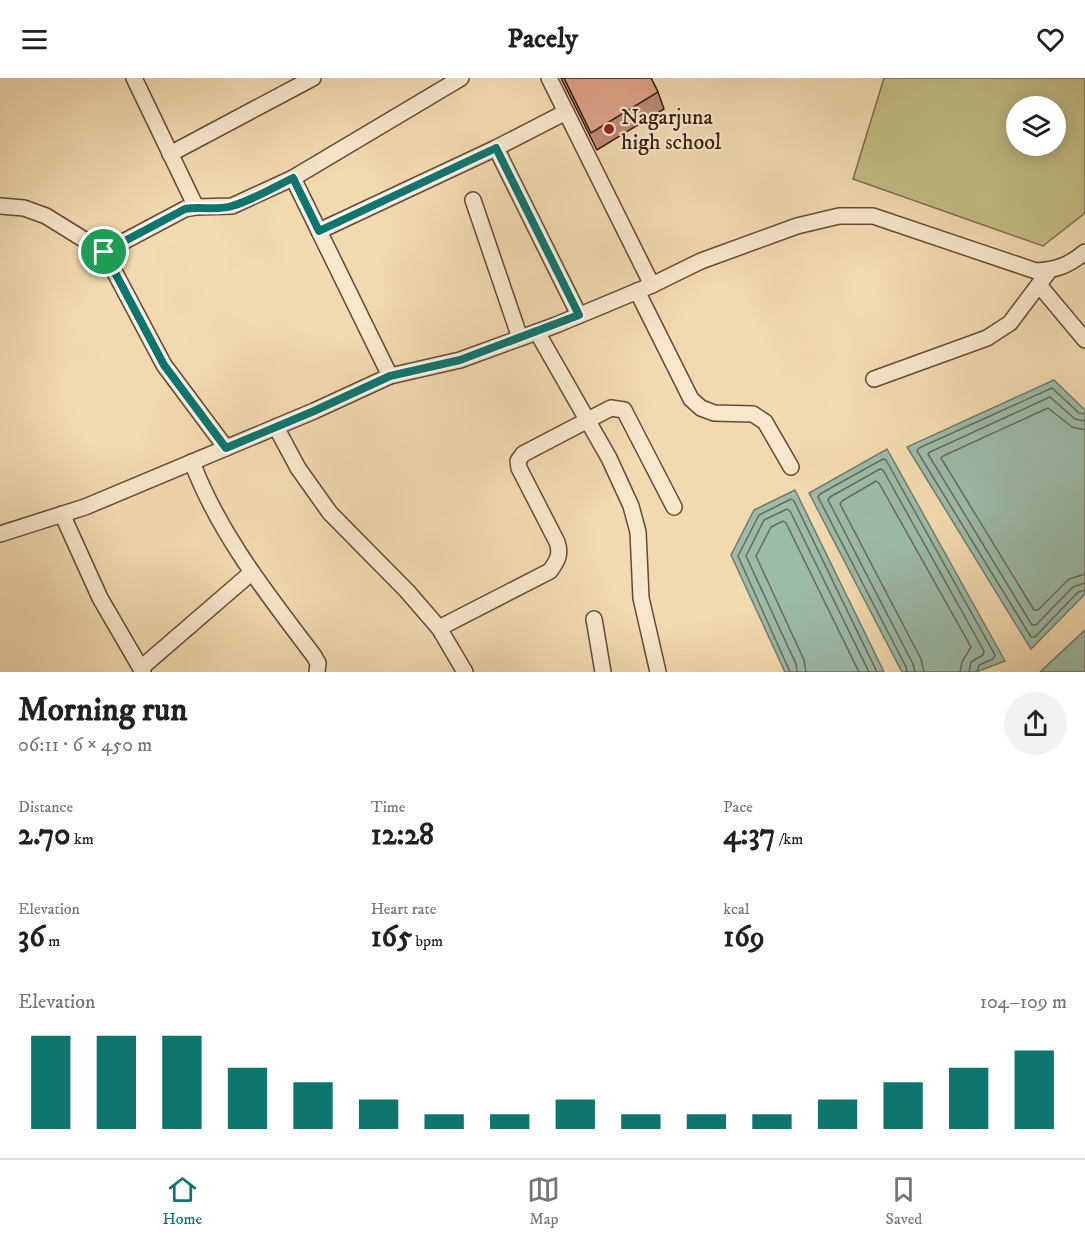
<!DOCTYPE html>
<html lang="en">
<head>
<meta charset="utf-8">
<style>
	:root { --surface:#fff; --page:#f2f2f2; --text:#202124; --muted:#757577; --line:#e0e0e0; --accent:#0f766e }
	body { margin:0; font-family:"IM FELL DW Pica",serif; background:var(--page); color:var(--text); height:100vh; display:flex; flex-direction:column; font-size:22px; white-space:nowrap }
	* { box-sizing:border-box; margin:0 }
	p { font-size:20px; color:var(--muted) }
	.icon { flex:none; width:33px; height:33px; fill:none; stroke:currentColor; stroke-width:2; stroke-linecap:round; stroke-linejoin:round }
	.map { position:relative; height:594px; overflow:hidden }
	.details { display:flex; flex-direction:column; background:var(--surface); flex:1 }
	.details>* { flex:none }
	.fabs { position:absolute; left:1006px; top:18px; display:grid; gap:12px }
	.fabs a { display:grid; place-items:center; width:60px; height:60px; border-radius:50%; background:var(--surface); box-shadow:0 3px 15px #0003; font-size:30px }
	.pin { position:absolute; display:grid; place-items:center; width:51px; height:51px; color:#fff; margin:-26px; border:3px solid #fff; border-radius:50%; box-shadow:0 2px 6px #0007 }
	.round { display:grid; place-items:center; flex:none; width:63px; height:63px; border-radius:32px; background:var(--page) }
	.headline { display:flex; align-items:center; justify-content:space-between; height:102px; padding:0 18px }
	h1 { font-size:33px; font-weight:800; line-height:45px }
	.figures { display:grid; grid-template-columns:repeat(3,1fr); gap:9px; height:102px; padding:6px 18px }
	.figures div { display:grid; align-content:center }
	.figures b { font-size:30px; font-weight:800 }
	.figures small { font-size:16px; font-weight:400 }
	.figures p { font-size:16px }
	.chart { height:168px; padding:12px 18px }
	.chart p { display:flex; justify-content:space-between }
	.chart svg { width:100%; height:108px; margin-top:6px; stroke:var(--accent); stroke-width:6 }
	header { display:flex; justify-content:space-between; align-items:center; height:78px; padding:0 18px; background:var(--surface); font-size:27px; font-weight:800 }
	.tabs { display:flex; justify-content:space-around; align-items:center; height:84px; border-top:2px solid var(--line); background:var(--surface); font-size:16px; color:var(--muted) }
	.tabs a { display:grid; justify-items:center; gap:3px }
	.tabs .on { color:var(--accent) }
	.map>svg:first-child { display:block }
</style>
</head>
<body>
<header><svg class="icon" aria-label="menu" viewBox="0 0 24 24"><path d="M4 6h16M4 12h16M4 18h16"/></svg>Pacely<svg class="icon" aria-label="heart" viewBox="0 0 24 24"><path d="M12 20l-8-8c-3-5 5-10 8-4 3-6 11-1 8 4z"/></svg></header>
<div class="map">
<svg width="1085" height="594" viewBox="0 0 1085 594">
	<rect width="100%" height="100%" fill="#f2dab0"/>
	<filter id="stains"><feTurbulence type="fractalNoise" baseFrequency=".00333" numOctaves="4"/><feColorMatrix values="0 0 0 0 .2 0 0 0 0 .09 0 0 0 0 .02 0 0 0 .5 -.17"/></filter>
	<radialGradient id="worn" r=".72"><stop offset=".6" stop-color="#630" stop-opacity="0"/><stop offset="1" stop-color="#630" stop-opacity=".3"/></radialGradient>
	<path fill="#c2bd86" stroke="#7b6c49" stroke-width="1.5" fill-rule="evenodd" d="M884 0H1085V135L1043 168 853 101ZM1017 28H1056V68H1017Z"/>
	<g fill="#9cbba8" stroke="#727b6a" stroke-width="1.5">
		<path d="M1054 302 1085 332V516L1031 571 907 369Z"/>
		<path d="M887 371 1005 583 976 594H902L809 415Z"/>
		<path d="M795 412 884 594H785L731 477 754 432Z"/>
		<path d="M1085 552V594H1040Z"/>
	</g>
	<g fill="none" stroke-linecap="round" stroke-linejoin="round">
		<g stroke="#686a5a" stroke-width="1.5">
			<path d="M1085 336 1079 335 1052 310 919 370 917 373 1031 559H1035L1078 514 1085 512"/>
			<path d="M1085 343 1075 341 1050 319 930 374 928 376 1032 547H1036L1073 509 1085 505"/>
			<path d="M1085 352 1072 349 1048 330 943 378 941 380 1034 532H1038L1069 501 1085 496"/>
			<path d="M790 594 738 478 759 437 791 421 794 423 877 594"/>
			<path d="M797 594 796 586 746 478 764 442 787 431 790 433 869 594"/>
			<path d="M806 594 804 582 756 478 771 449 783 443 786 445 859 594"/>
			<path d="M907 594 906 589 818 419 820 416 883 381 886 382 995 577 993 581 979 587 977 594"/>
			<path d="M915 594 913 586 828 422 830 419 880 391 883 392 984 573 983 577 971 584 969 594"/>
			<path d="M924 594 921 581 840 426 842 423 876 403 879 405 971 569 962 584 960 594"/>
		</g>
		<g stroke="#644a35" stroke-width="18">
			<g id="minor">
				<path d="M134 0 196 129 232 128 293 100"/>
				<path d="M549 0 652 207"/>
				<path d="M496 70 579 237"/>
				<path d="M170 76 313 0"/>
				<path d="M473 122 520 260"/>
				<path d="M0 128 24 130 46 138 104 174 185 131 196 129"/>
				<path d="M319 153 496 70 566 34"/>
				<path d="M104 174 164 287 226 370"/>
				<path d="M1039 207 1085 262"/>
				<path d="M637 213 691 321 701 330 714 335 753 336 765 344 791 389"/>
				<path d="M537 254 609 380 631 428 638 454 641 520 658 594"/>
				<path d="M390 298 293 100 461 0"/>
				<path d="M874 301 987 260 1010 245 1049 193"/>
				<path d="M276 349 298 390 330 435 407 513 439 550 465 594"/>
				<path d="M192 384C219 456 268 517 314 578L318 585 317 594"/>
				<path d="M62 436 100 520 143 594"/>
				<path d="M0 456 85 429 314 333 390 298 460 282 556 247 652 207 701 183 797 148 839 138H873L1036 193C1057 192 1069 187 1085 174"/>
				<path d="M594 541 603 594"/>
				<path d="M439 550 550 493C558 482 561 476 557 464L519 390 518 383 523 376 611 330 624 332 674 429"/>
				<path d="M141 590 251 495"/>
			</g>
		</g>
		<use href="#minor" stroke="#f7e7cc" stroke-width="15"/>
	</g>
	<path fill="#bc8a72" stroke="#341a0c" stroke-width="1.5" d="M561 0H651L658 14 664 31 597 72Z"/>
	<path fill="#dba185" stroke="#341a0c" stroke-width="1.5" d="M564 0H651L658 14 591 55Z"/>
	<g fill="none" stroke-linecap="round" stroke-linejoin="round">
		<g stroke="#fff" stroke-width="12">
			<path id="route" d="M496 70 579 237 460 282 390 298 314 333 226 370 164 287 104 174 185 131C201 128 217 133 232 128 253 122 274 109 293 100L319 153Z"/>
		</g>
		<use href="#route" stroke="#0f766e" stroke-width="8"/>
	</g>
	<circle fill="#8f2418" stroke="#f7e7cc" stroke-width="2" cx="609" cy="51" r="6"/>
	<g text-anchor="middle" stroke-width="4.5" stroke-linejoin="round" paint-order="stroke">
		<g font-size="22" fill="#341a0c" stroke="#f7e7cc" text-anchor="start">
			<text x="621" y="46">Nagarjuna<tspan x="621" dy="25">high school</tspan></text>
		</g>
	</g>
	<rect width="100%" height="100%" filter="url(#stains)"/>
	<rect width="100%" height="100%" fill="url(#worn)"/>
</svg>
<div class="fabs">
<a><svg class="icon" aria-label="layers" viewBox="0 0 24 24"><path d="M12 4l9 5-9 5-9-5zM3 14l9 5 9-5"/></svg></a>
</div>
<div class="pin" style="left:104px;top:174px;background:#1e9e55"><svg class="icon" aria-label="arrive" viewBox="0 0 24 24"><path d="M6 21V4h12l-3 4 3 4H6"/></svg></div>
</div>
<section class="details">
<div class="headline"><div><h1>Morning run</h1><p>06:11 · 6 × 450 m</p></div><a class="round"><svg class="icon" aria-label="share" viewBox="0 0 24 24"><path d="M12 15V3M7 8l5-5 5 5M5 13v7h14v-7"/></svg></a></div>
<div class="figures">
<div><p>Distance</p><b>2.70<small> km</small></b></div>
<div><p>Time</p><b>12:28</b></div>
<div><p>Pace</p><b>4:37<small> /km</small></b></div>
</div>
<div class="figures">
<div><p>Elevation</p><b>36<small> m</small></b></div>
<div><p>Heart rate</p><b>165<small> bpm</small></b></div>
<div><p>kcal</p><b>169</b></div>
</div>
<div class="chart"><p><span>Elevation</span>104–109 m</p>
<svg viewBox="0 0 160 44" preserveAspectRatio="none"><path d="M5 44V6M15 44V6M25 44V6M35 44V19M45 44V25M55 44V32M65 44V38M75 44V38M85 44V32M95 44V38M105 44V38M115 44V38M125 44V32M135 44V25M145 44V19M155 44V12"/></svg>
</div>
</section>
<nav class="tabs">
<a class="on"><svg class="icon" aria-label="home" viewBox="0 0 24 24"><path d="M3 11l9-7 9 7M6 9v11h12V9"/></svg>Home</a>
<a><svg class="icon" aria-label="map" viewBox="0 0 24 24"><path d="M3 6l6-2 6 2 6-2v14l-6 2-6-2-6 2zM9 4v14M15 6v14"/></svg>Map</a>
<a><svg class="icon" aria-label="saved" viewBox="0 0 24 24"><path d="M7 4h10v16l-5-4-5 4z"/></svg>Saved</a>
</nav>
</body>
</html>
